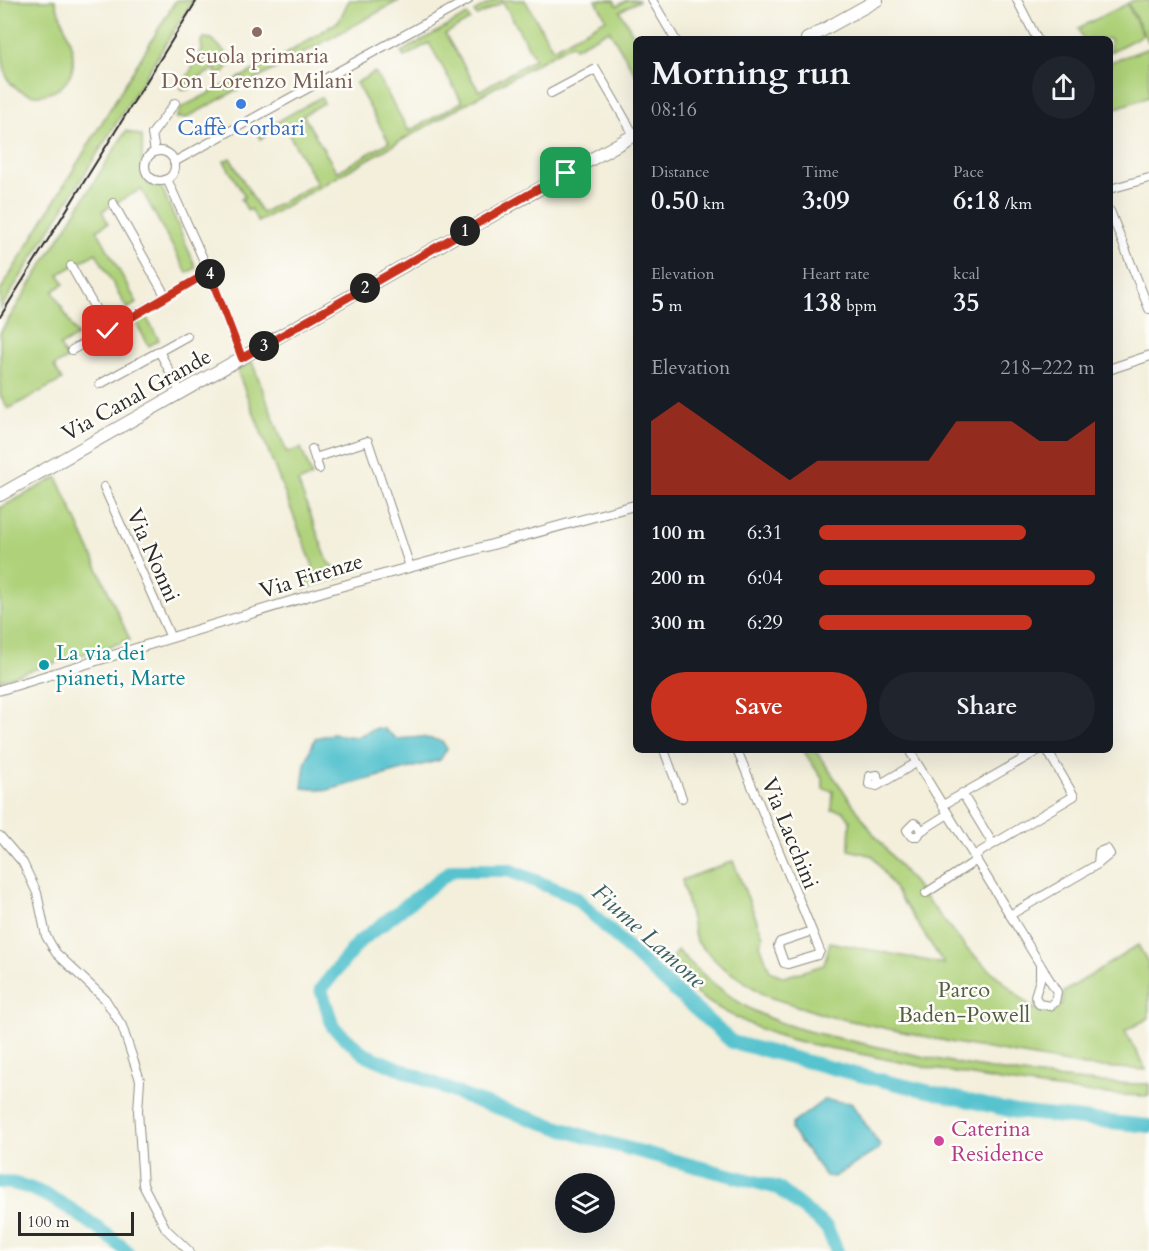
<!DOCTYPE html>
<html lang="en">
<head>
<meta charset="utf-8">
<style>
	:root { --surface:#171b24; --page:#20242c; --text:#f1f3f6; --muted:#9ea1a6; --accent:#c8321e }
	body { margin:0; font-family:Cardo,serif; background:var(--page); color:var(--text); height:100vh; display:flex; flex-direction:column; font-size:22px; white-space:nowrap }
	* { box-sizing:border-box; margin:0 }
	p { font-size:20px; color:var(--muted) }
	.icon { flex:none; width:33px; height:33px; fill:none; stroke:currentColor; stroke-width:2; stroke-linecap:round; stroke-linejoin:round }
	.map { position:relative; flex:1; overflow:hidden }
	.drawer { position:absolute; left:633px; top:36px; width:480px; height:717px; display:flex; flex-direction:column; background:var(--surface); border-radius:9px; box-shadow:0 6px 24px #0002 }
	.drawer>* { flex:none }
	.buttons { position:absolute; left:555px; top:1173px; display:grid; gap:12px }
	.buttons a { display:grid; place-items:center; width:60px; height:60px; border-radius:50%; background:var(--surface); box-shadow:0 6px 24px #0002; font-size:30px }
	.scale { position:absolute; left:18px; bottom:15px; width:116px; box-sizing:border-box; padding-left:6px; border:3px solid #2b2b2b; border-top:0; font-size:16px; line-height:21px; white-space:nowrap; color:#2b2b2b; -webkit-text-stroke:4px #fdfcf7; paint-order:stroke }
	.pin { position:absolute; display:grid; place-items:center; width:51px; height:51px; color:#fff; margin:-26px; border-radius:12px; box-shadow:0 3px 9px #0006 }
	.km { position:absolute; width:30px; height:30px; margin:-15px; border-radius:50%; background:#222; color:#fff; font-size:16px; line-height:30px; text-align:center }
	.round { display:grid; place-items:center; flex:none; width:63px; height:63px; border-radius:32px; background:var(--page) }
	.overview { display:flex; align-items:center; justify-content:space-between; height:102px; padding:0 18px }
	h1 { font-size:33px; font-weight:800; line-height:45px }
	.metrics { display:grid; grid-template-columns:repeat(3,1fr); gap:9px; height:102px; padding:6px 18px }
	.metrics div { display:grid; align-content:center }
	.metrics b { font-size:26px; font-weight:800 }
	.metrics small { font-size:16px; font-weight:400 }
	.metrics p { font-size:16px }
	.chart { height:168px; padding:12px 18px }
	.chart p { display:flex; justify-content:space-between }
	.chart svg { width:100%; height:108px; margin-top:6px; fill:var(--accent); opacity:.7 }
	.primary-button { display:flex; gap:12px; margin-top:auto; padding:12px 18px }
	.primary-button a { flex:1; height:69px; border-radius:36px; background:var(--accent); color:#fff; font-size:24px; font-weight:800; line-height:69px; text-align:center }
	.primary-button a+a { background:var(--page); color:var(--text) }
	ul { padding:0 18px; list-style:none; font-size:20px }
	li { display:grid; grid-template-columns:96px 72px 1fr; align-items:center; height:45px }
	li i { height:15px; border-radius:8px; background:var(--accent) }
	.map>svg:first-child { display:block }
</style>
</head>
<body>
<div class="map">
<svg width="1149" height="1251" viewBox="0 0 1149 1251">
	<rect width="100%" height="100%" fill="#fdfcf7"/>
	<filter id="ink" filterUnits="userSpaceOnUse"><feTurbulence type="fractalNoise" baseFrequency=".0167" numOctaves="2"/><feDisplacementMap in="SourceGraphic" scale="12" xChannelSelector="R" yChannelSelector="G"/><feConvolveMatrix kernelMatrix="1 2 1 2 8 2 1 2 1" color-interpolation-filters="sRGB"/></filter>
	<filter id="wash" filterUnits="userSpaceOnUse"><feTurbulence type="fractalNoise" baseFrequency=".008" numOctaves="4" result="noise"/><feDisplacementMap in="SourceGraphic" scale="24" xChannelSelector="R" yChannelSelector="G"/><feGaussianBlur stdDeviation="1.35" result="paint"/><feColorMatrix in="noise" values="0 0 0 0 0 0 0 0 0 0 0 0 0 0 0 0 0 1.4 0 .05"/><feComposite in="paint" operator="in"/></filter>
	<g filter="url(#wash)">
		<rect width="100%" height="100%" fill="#f3efdb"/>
		<g fill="#aed179" stroke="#6c7e52" stroke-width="1.5">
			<path d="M0 0H55C60 18 72 39 73 57 77 95 26 109 7 78 0 57 0 24 0 0Z"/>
			<path d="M176 0H193L0 310V291Z"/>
			<path d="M349 0H400L186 118H176L182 107 288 53 339 21Z"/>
			<path d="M495 0H525L553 49 606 19 596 0H614L617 6 627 0H640L620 11 636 39V75L609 30 575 48 572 44 557 52 258 222 251 209 248 211 241 199 245 197 224 161 230 158 262 213 317 183 284 126 260 139 257 133 321 97 324 103 303 115 337 172 389 142 356 83 375 72 409 131 462 102 429 43 404 57 401 52 467 15 470 20 445 34 479 91 535 59 503 2 477 16 474 12Z"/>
			<path d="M1134 0H1149V43L1128 3Z"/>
			<path d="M1127 4 1143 35 1110 52V39H1083L1078 28Z"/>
			<path d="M204 38 212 39 227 54 229 66 222 74 215 75 216 68 191 82 189 89 184 90 181 88 202 50 201 41Z"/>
			<path d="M1149 48V97L1110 110V62Z"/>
			<path d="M126 131 142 136C144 157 138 165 148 184L162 188 196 268 187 273 141 189 102 211 108 223 97 230 137 303 127 309 96 253 59 274 64 284 53 291 77 336 60 346 67 359 54 366 62 380 8 409 0 395V333Z"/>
			<path d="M145 315 159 340 149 346 135 321Z"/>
			<path d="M252 362 287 453 301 448 312 476 298 482 328 562 344 576 304 589 312 575 313 566 237 370Z"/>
			<path d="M57 477 130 640 0 680V508Z"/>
			<path d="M803 750H815L873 833 967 949 1031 1007 1040 1011 1058 1009 1062 1004 1064 992 1138 945 1149 964V1018L1125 1031 1146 1070 1085 1066 955 1043 828 1016 766 996 722 967 696 941 682 880 733 861 763 936 760 944 770 971 784 977 824 965 830 942 944 964 873 856 849 850 850 820 843 811 832 810 833 791 823 789V780Z"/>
			<path d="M677 950C698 971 721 992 747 1007 782 1028 826 1035 865 1044 958 1065 1053 1083 1149 1084V1096C1055 1094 966 1075 875 1057 838 1049 790 1043 756 1027 727 1014 684 992 668 965Z"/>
		</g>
		<g fill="#56c3cf" stroke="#40777d" stroke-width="1.5">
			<path d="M377 728 384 729 397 739 421 737 442 741 447 749 440 760 328 790 302 788 305 764 315 738 333 734 356 737Z"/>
			<path d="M824 1100 851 1103 880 1145 879 1149 834 1177 826 1176 791 1130 792 1124Z"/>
		</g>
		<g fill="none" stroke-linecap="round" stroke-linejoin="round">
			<g stroke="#56c3cf" stroke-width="14">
				<path d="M0 1182C42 1183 94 1224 127 1251"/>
				<path d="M837 1251 827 1228 778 1188 596 1140 471 1099 364 1054 333 1027 321 989 359 942 452 870H508L575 897 638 958 732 1042 859 1075 1016 1112 1149 1126"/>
			</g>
		</g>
	</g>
	<g filter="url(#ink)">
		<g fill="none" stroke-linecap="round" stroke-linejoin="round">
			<g stroke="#8f8d83" stroke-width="10">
				<g id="minor">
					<path d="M652 0 675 39"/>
					<path d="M1017 0 1037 39"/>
					<path d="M551 93 596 69 634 135"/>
					<circle cx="160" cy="166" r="15"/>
					<path d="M155 152 152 134 175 103"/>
					<path d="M174 162 468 0"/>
					<path d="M167 179 209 272 242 358"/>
					<path d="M1110 189 1149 178"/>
					<path d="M113 203 166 297"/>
					<path d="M1110 211 1149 309"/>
					<path d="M71 266 108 331"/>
					<path d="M72 350 209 272"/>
					<path d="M159 351 181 393"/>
					<path d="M100 384 187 336"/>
					<path d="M312 449 315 458"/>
					<path d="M319 469 315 458 368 441 410 567"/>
					<path d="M104 487 171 638"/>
					<path d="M664 750 682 798"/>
					<path d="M737 750 812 931 820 951 818 955 788 964 784 963 778 946 780 942 812 931"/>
					<path d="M909 750 1057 992 1055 1002 1050 1006 1039 1004 1035 996 1040 980V964"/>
					<path d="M879 784 877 775 870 776 869 784 877 786 916 763"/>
					<path d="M962 793 993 844"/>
					<path d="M943 805 1039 750"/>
					<path d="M921 831 918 825 914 823 907 830 911 836H918L921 831 948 814"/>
					<path d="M0 836 23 863 37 893 46 936 56 953 105 999 122 1026 140 1080 138 1111 143 1185 166 1229 189 1251"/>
					<path d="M975 855 1074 796 1047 750"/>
					<path d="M926 893 977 860"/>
					<path d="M1010 915 1098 864 1110 854 1107 849 1099 852 1098 864"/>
				</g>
			</g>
			<g stroke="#8f8d83" stroke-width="11">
				<g id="tertiary">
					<path d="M1110 369 1149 356"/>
					<path d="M0 690 331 589 636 505"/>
				</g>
			</g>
			<g stroke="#8f8d83" stroke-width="14">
				<g id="primary">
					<path d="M807 39 877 0"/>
					<path d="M0 495 636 134"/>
				</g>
			</g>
			<use href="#minor" stroke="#fff" stroke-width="8"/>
			<use href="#tertiary" stroke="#fff" stroke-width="9"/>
			<use href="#primary" stroke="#fff" stroke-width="12"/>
			<path stroke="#2b2b2b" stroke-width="2" d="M0 317 197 0"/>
		</g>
	</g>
	<g fill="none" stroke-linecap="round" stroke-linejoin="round" filter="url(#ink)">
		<g stroke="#fff" stroke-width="12">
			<path id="route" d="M108 331 209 272 242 358 566 173"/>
		</g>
		<use href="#route" stroke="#c8321e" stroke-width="8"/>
	</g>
	<circle fill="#8d6e63" stroke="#fdfcf7" stroke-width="2" cx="257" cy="32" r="6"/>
	<circle fill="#3f7fe0" stroke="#fdfcf7" stroke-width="2" cx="241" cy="104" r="6"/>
	<circle fill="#0f9aa8" stroke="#fdfcf7" stroke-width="2" cx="44" cy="665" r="6"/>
	<circle fill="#d1479c" stroke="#fdfcf7" stroke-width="2" cx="939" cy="1141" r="6"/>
	<g text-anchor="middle" stroke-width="5" stroke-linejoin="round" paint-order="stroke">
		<g font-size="22" fill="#785e54" stroke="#fdfcf7">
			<text x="257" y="63">Scuola primaria<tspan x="257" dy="25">Don Lorenzo Milani</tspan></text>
		</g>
		<g font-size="22" fill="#366cbe" stroke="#fdfcf7">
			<text x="241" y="135">Caffè Corbari</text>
		</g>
		<g font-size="22" fill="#2b2b2b" stroke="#fdfcf7">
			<text transform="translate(136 394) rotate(-29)" y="8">Via Canal Grande</text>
			<text transform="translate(154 555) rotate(66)" y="8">Via Nonni</text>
			<text transform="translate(311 575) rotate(-17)" y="8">Via Firenze</text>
			<text transform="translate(791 833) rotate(68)" y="8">Via Lacchini</text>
		</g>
		<g font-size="22" fill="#0d838f" stroke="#fdfcf7" text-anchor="start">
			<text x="56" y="660">La via dei<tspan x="56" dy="25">pianeti, Marte</tspan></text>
		</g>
		<g font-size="22" fill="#525d42" stroke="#fdfcf7">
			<text x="964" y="997">Parco<tspan x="964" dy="25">Baden-Powell</tspan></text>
		</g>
		<g font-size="22" fill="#b23c85" stroke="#fdfcf7" text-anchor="start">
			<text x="951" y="1136">Caterina<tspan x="951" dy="25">Residence</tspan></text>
		</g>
		<g font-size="24" font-style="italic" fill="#3a6064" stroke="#fdfcf7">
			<text transform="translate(649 936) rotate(42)" y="8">Fiume Lamone</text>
		</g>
	</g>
</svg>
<div class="buttons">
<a><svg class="icon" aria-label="layers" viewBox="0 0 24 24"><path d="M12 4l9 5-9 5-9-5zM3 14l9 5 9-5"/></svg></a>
</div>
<div class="scale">100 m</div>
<div class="pin" style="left:566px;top:173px;background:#1e9e55"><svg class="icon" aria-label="arrive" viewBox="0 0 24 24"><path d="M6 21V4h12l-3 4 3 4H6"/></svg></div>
<div class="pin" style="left:108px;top:331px;background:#d93025"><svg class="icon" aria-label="check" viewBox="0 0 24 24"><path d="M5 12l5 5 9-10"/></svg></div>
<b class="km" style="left:465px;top:231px">1</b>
<b class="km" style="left:365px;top:288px">2</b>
<b class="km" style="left:264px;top:346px">3</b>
<b class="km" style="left:210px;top:274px">4</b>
<section class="drawer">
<div class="overview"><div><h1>Morning run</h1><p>08:16</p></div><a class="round"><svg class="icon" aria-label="share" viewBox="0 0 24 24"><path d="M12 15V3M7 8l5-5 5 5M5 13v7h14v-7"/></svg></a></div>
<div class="metrics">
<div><p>Distance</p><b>0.50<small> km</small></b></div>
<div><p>Time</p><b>3:09</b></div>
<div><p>Pace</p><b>6:18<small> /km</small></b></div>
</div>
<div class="metrics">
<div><p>Elevation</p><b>5<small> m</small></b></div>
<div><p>Heart rate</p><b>138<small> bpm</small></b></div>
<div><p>kcal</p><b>35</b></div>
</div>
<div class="chart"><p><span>Elevation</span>218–222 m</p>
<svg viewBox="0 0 160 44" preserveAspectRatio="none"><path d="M0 44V14L10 6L20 14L30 22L40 30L50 38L60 30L70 30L80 30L90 30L100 30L110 14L120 14L130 14L140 22L150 22L160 14V44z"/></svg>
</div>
<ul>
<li><b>100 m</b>6:31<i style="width:75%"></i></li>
<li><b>200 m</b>6:04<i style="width:100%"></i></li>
<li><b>300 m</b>6:29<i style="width:77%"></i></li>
</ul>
<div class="primary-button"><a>Save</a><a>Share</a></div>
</section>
</div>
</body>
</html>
